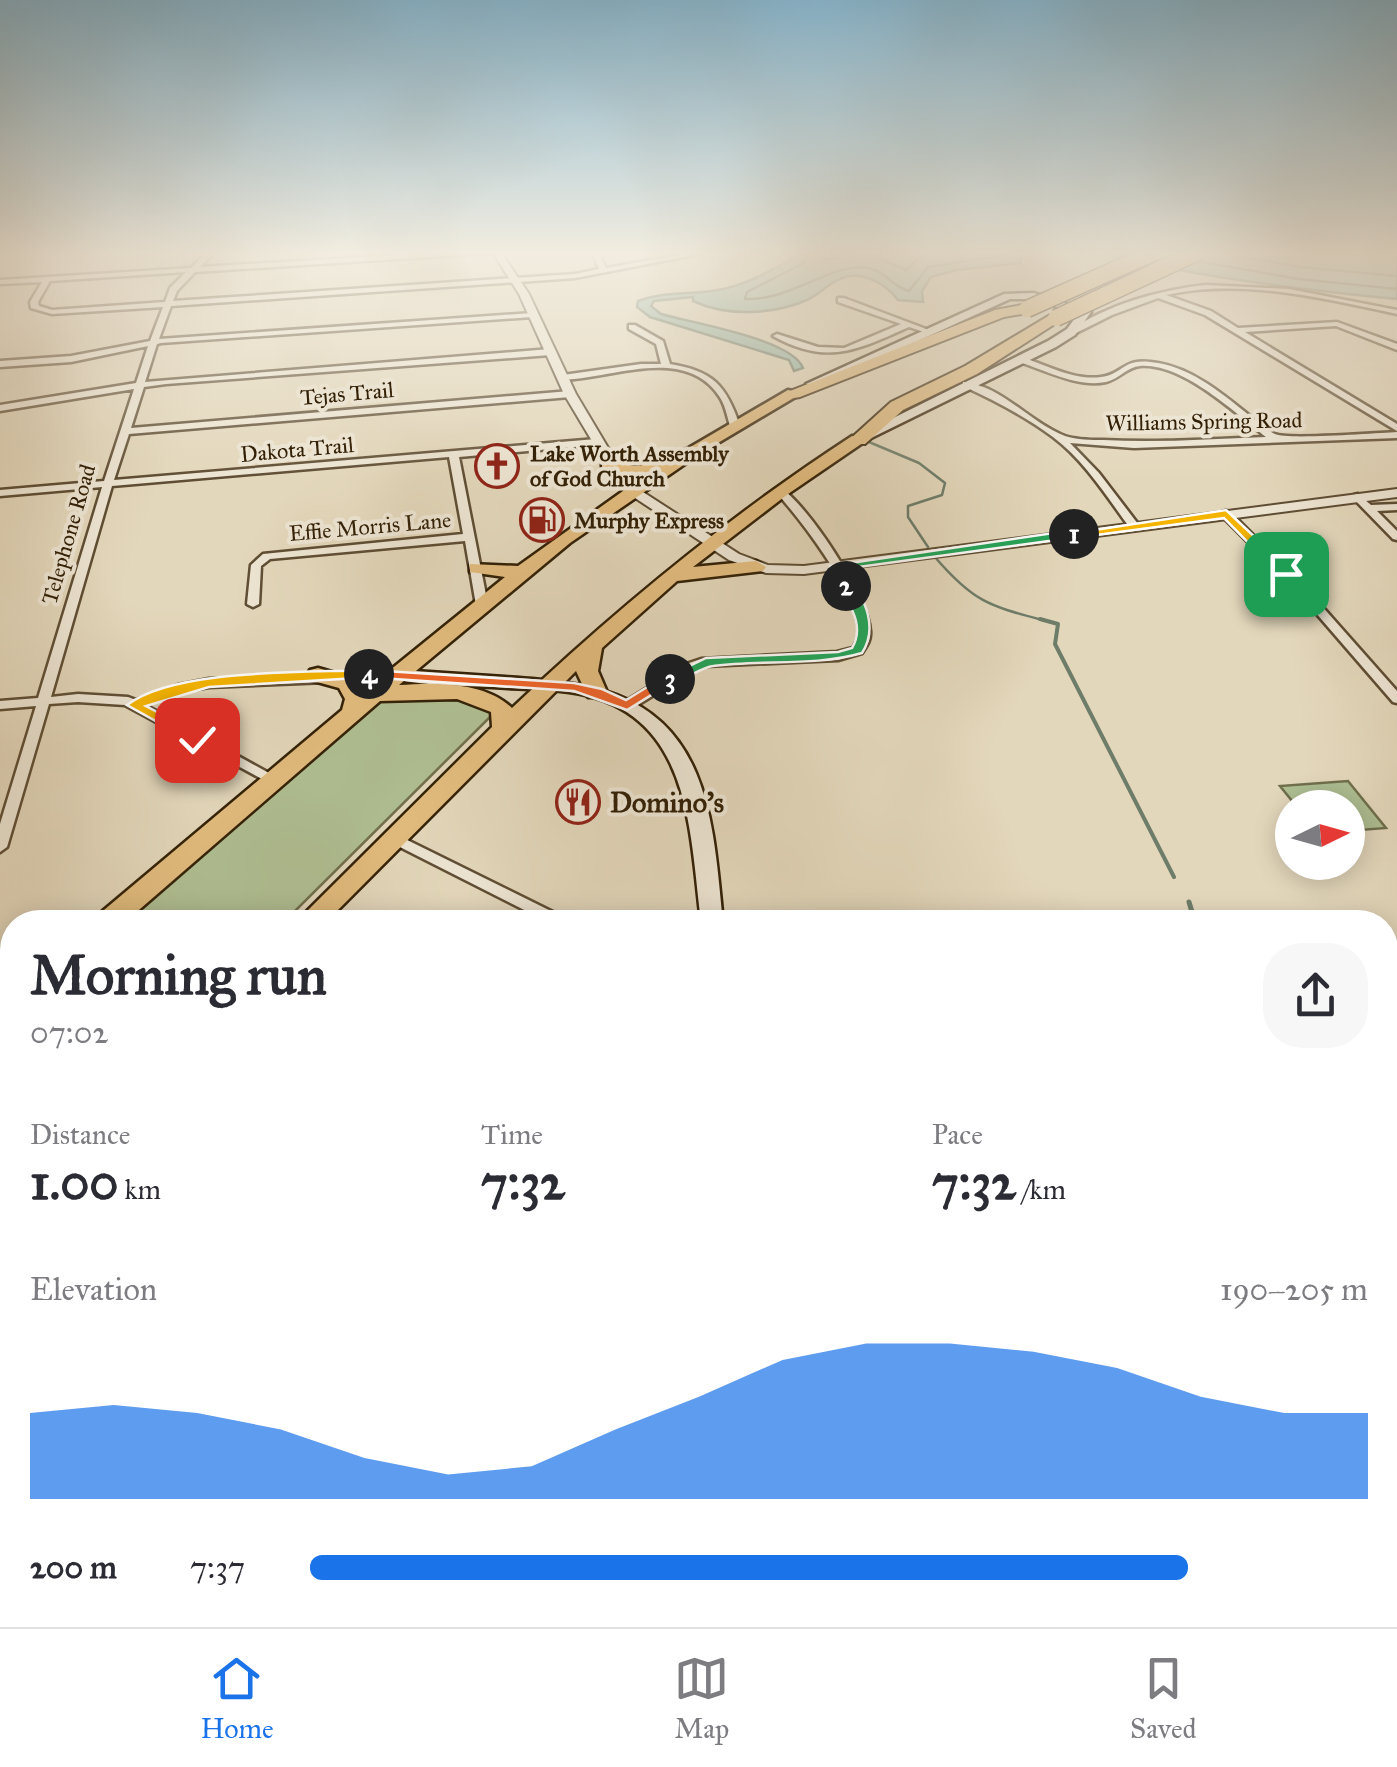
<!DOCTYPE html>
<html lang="en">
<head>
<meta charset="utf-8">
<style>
	:root { --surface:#fff; --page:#f7f7f7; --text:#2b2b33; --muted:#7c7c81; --line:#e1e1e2; --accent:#1a73e8 }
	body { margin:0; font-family:"IM FELL Great Primer",serif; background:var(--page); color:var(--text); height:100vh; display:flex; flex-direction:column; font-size:38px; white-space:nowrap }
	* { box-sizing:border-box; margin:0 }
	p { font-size:32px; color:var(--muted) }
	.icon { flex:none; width:55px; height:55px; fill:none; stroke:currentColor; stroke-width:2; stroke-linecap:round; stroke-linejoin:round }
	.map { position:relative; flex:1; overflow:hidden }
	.drawer { position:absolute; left:0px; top:910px; width:1398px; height:718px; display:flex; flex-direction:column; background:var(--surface); border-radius:40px 40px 0 0; box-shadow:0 5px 25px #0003 }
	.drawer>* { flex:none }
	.needle { width:65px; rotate:85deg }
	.controls { position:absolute; left:1275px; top:790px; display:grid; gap:20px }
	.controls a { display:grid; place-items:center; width:90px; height:90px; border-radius:50%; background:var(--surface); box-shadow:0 5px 25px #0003; font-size:50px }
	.pin { position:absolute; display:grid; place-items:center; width:85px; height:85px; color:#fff; margin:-42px; border-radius:20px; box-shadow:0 5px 15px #0006 }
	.km { position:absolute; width:50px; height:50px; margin:-25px; border-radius:50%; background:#222; color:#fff; font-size:28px; line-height:50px; text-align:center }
	.round { display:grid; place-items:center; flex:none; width:105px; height:105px; border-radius:40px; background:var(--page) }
	.overview { display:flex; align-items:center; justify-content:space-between; height:170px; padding:0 30px }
	h1 { font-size:55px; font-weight:700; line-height:75px }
	.figures { display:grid; grid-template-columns:repeat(3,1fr); gap:15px; height:170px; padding:10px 30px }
	.figures div { display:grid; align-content:center }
	.figures b { font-size:50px; font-weight:700 }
	.figures small { font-size:28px; font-weight:400 }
	.figures p { font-size:28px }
	.chart { height:280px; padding:20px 30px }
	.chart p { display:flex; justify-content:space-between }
	.chart svg { width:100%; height:180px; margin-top:10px; fill:var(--accent); opacity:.7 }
	ul { padding:0 30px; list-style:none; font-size:32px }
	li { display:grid; grid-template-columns:160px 120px 1fr; align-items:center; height:75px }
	li i { height:25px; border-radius:12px; background:var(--accent) }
	.dock { display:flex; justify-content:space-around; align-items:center; height:140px; border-top:2px solid var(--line); background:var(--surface); font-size:28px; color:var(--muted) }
	.dock a { display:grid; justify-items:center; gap:5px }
	.dock .selected { color:var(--accent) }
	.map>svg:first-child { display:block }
</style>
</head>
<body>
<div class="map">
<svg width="1397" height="1627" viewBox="0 0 1397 1627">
	<rect width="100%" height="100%" fill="#e3d7bb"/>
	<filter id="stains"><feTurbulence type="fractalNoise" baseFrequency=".002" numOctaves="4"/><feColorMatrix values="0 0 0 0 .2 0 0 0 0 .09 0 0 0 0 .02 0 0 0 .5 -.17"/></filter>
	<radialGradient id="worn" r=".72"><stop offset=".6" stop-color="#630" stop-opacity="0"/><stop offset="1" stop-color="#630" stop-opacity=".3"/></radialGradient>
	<g fill="#afbf93" stroke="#71704d" stroke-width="2.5">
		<path d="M386 697 483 702 492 715 284 922H125Z"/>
		<path d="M1348 781 1386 828 1348 831V808L1297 807 1280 786Z"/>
		<path d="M12 1020V1192L0 1205V1031Z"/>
	</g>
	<g fill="#96baaa" stroke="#6e7d69" stroke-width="2.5">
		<path d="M808 251H1021V263L956 270 931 277 922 291 923 302 898 300C884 282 859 268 836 281 826 286 819 294 809 299 774 315 727 317 693 301V297L654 301 651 306 661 314C692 323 792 339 803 368L794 371 789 360 650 317 637 307 638 301C665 291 691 295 718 290 750 285 779 265 808 251Z"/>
		<path d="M1091 251H1397V299C1295 289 1190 276 1091 251Z"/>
	</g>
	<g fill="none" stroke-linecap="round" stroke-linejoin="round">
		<g stroke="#646e58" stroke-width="2.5">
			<path d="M809 251 804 263 747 292 745 299C792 301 834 261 868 268 886 271 893 288 909 291L928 267 1007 255 1011 251"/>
			<path d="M822 251 826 259 871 255 906 270 920 257 941 251"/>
			<path d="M1213 251 1301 267 1397 276"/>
			<path d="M1202 262 1299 279 1397 289"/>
		</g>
		<g stroke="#6e7d69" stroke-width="2.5">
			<path d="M869 442 919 463 945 483 942 495 908 506V517L928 547"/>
			<path d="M934 556C975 604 990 606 1050 622"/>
		</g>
		<path stroke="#6e7d69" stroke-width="4" d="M1040 619 1058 624 1055 644 1174 877"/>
		<g stroke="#6e7d69" stroke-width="5">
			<path d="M1189 902 1195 922"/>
			<path d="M1385 1022 1397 1038"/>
		</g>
		<g stroke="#5f4e34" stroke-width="5">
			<g id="minor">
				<path d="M0 251H25L0 254Z"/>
				<path d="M208 251H216L200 267 462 251H493L489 253 195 272 177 291 173 301 575 274 599 269 592 251H598L606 268 702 251H715L575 278 171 306 159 339 532 313 536 315 532 317 161 343 157 344 145 382 550 349 554 352 550 355 166 384 144 387 131 428 570 391 574 394 570 397 129 434 114 480 596 439 601 442 596 445 459 457 488 605 482 608 476 605 465 541 270 559 261 566 259 604 253 607 247 604 251 565 263 554 463 534 449 457 112 486 51 697 78 694 128 697 136 700 178 685 209 679 399 671 405 675 399 679 209 687 185 691 145 705 278 778 280 781 278 784 273 785 125 705 78 702 49 704 7 847 0 852V824L36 706 0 709V701L38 698 102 487 0 496V490L104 481 134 389 0 411V405L136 383 148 346 71 362 0 367V361L71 356 150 341 163 307 52 314 31 308 30 302 42 282 0 284V280L191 268ZM186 272 170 288 165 302 52 310 39 306 38 302 50 281Z"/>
				<path d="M1206 285 1289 289 1397 310V314C1323 298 1241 278 1166 295L1211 311 1238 328 1337 322 1397 344V350L1336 326 1245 332 1397 424V431L1205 315 1158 298 1112 315 1074 334 1067 332C1107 305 1158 290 1206 285Z"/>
				<path d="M838 298H844L934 332 930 334 909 327C857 350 827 366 773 336L777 334 818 347 844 348 901 324 838 302Z"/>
				<path d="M629 325H635L663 341 670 364C713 371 726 385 740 426L738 428 730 426C727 416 725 404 719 396 684 344 609 380 560 380L559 378 563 375 641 364H661L656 344 629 329Z"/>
				<path d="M1019 356C1044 364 1074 381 1101 377 1125 374 1122 356 1158 363 1193 369 1223 394 1250 416 1258 422 1266 430 1275 434 1285 440 1378 433 1397 432V438L1134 448 1070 443 1099 473 1138 524V528H1130C1107 497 1084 460 1053 437 1026 417 994 400 963 386V382C1001 385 1030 423 1065 436 1077 440 1091 440 1103 440 1158 443 1212 439 1266 437 1235 413 1183 363 1140 366 1127 367 1119 379 1106 382 1077 388 1043 369 1016 361L1015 359Z"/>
				<path d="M779 487C807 503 869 598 870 631 871 640 867 645 862 653L838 660 706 666 694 670 631 709H623L621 706 623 703 686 664 701 659 837 652 853 648C857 641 858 640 859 633 860 596 799 517 774 490Z"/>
				<path d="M1358 494 1371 505 1397 504V510L1377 511 1397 531V540L1393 539 1354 499V495Z"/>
				<path d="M1226 511 1230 512 1304 586 1397 691V703L1393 702 1296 590 1222 516V512Z"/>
				<path d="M395 834 565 918 568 922H548L390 842 388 839Z"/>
				<path d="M0 1259 12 1267V1287L0 1280Z"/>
				<path d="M1397 1382V1402L1385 1403V1383Z"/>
			</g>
		</g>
		<g stroke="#5f4e34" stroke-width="4">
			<path id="tertiary" d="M492 251H500L529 294 576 394 629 483 739 554 768 565 804 566 1397 489V497L804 574 766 573 729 560 620 488 564 394 519 294Z"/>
		</g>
		<g stroke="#332107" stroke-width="5">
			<g id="secondary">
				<path d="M1034 293 1091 312 1075 335 1056 347 869 439 857 436 1048 341 1067 329 1078 314 1033 299H1010L817 387 806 384 1004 294Z"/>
				<path d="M399 670C434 672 470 675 505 677 585 682 661 689 696 773 715 818 718 875 723 922H701C689 826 691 709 569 692 549 689 528 689 508 688 470 685 429 687 393 679L390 675 393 671Z"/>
				<path d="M800 1615H834L836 1627H802Z"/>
			</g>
		</g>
		<g stroke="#332107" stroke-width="5">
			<g id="trunk">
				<path d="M788 390 802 393 701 453 570 543 399 685C435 683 484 681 512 708 619 607 729 516 852 436L867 440 788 494 693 567 756 561 766 567 763 571 677 581 602 648 598 671 607 692 604 697H588L576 671 326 922H296L492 727 491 712 457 699 380 701 125 922H95L98 915 342 710 345 699 339 688 310 680 307 675 310 670 318 668 356 679 363 692 505 577 470 572V564L518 566 644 476 632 477 602 467V459L634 466 663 463Z"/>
				<path d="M12 993V1021L0 1026V998Z"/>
				<path d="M12 1200V1237L0 1242V1205Z"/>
			</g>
		</g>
		<g stroke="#332107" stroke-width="4">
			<g id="motorway">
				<path d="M1027 304 1033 306V312L1004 317 800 397 794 398 785 393 995 310Z"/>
				<path d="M1050 315 1064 318 977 374 903 410 865 444H851L849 440 891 402 965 366Z"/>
			</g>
		</g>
		<use href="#minor" fill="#ede5d3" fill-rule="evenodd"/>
		<use href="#tertiary" fill="#ede5d3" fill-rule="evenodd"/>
		<use href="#secondary" fill="#ede5d3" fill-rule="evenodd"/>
		<use href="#trunk" fill="#e2bc7e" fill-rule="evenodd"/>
		<use href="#motorway" fill="#e2bc7e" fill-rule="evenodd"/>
		<g stroke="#332107" stroke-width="19" stroke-linecap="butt">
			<g id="motorway-bridge">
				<path d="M1027 309 1157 251"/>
				<path d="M1056 318 1200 251"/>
			</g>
		</g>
		<use href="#motorway-bridge" stroke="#e2bc7e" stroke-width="16"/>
	</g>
	<linearGradient id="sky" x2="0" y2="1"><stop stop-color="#87b6cf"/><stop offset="0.53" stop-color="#f2ede0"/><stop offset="1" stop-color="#f2ede0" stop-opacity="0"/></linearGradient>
	<rect width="1397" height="478" fill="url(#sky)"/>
	<path fill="#f5b400" stroke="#fff" stroke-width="2.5" d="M1226 510 1291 571V576H1281L1224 518 1074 538 1068 534Z"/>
	<path fill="#22a559" stroke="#fff" stroke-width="2.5" d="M1074 530 1078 537 844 569 853 586 846 590 842 589 830 566Z"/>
	<path fill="#22a559" stroke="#fff" stroke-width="2.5" d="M846 582C868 597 877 630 862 653 814 667 762 659 713 666 696 668 678 689 663 679L706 658 838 652 852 648C865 626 850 606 840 586Z"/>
	<path fill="#f0652b" stroke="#fff" stroke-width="2.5" d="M369 670 574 683 602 689 626 700 665 676 677 679 627 710 574 691 364 677V671Z"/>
	<path fill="#f5b400" stroke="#fff" stroke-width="2.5" d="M369 670 374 671V677L209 687 146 706 202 736 204 740 197 744 127 705C175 668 307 673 369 670Z"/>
	<defs>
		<g id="church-ring" transform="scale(2.25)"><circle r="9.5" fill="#ede5d3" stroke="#8f2418" stroke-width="1.5"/><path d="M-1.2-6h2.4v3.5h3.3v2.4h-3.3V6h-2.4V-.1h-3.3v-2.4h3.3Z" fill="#8f2418"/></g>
		<g id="fuel-ring" transform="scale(2.25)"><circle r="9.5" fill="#ede5d3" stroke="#8f2418" stroke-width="1.5"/><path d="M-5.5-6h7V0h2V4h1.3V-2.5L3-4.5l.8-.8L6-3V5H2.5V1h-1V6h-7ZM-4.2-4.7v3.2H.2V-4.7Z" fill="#8f2418"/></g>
		<g id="restaurant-ring" transform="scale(2.25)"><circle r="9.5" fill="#ede5d3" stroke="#8f2418" stroke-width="1.5"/><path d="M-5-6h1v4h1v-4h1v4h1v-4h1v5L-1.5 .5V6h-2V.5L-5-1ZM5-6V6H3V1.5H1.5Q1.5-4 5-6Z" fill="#8f2418"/></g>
	</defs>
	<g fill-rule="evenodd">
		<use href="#church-ring" x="497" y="466"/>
		<use href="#fuel-ring" x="542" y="520"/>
		<use href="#restaurant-ring" x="578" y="802"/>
	</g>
	<g text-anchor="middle" stroke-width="8" stroke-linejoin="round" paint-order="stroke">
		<g font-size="22" fill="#332107" stroke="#ede5d3">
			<text transform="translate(347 393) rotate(-5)" y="8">Tejas Trail</text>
			<text transform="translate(1204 421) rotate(-1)" y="8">Williams Spring Road</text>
			<text transform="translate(297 449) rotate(-5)" y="8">Dakota Trail</text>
			<text transform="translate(370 526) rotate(-5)" y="8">Effie Morris Lane</text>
			<text transform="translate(68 534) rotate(-74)" y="8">Telephone Road</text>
		</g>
		<g font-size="22" font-weight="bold" fill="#332107" stroke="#ede5d3" text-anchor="start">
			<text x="530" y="461">Lake Worth Assembly<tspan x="530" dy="25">of God Church</tspan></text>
			<text x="574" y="528">Murphy Express</text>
		</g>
		<g font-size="28" font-weight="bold" fill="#332107" stroke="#ede5d3" text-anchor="start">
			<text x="610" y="812">Domino's</text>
		</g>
	</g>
	<rect width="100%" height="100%" filter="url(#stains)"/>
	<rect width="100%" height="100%" fill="url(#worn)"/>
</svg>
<div class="controls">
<a><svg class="needle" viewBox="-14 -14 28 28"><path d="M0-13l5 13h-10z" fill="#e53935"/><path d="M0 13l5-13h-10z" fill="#7c7c81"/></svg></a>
</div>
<div class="pin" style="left:1286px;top:574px;background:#1e9e55"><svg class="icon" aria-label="arrive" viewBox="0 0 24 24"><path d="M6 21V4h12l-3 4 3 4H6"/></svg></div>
<div class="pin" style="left:197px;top:740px;background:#d93025"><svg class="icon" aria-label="check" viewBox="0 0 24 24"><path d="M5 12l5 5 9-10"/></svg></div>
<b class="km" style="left:1074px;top:534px">1</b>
<b class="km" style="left:846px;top:586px">2</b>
<b class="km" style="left:670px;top:679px">3</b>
<b class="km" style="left:369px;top:674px">4</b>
<section class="drawer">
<div class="overview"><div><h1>Morning run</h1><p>07:02</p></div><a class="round"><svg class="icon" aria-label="share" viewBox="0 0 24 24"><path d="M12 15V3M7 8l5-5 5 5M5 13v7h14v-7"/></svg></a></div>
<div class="figures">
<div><p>Distance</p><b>1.00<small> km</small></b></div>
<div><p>Time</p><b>7:32</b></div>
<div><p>Pace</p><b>7:32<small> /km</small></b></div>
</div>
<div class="chart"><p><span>Elevation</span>190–205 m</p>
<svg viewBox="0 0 160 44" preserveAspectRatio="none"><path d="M0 44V23L10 21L20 23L30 27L40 34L50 38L60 36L70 27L80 19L90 10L100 6L110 6L120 8L130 12L140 19L150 23L160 23V44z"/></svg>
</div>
<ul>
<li><b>200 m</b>7:37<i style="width:83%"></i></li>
</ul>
</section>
</div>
<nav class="dock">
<a class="selected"><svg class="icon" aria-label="home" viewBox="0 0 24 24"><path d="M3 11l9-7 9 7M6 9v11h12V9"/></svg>Home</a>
<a><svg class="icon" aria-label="map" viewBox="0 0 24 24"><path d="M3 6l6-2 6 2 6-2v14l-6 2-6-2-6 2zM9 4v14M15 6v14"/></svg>Map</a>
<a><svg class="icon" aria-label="saved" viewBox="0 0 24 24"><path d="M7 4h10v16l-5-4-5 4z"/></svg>Saved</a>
</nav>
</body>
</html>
